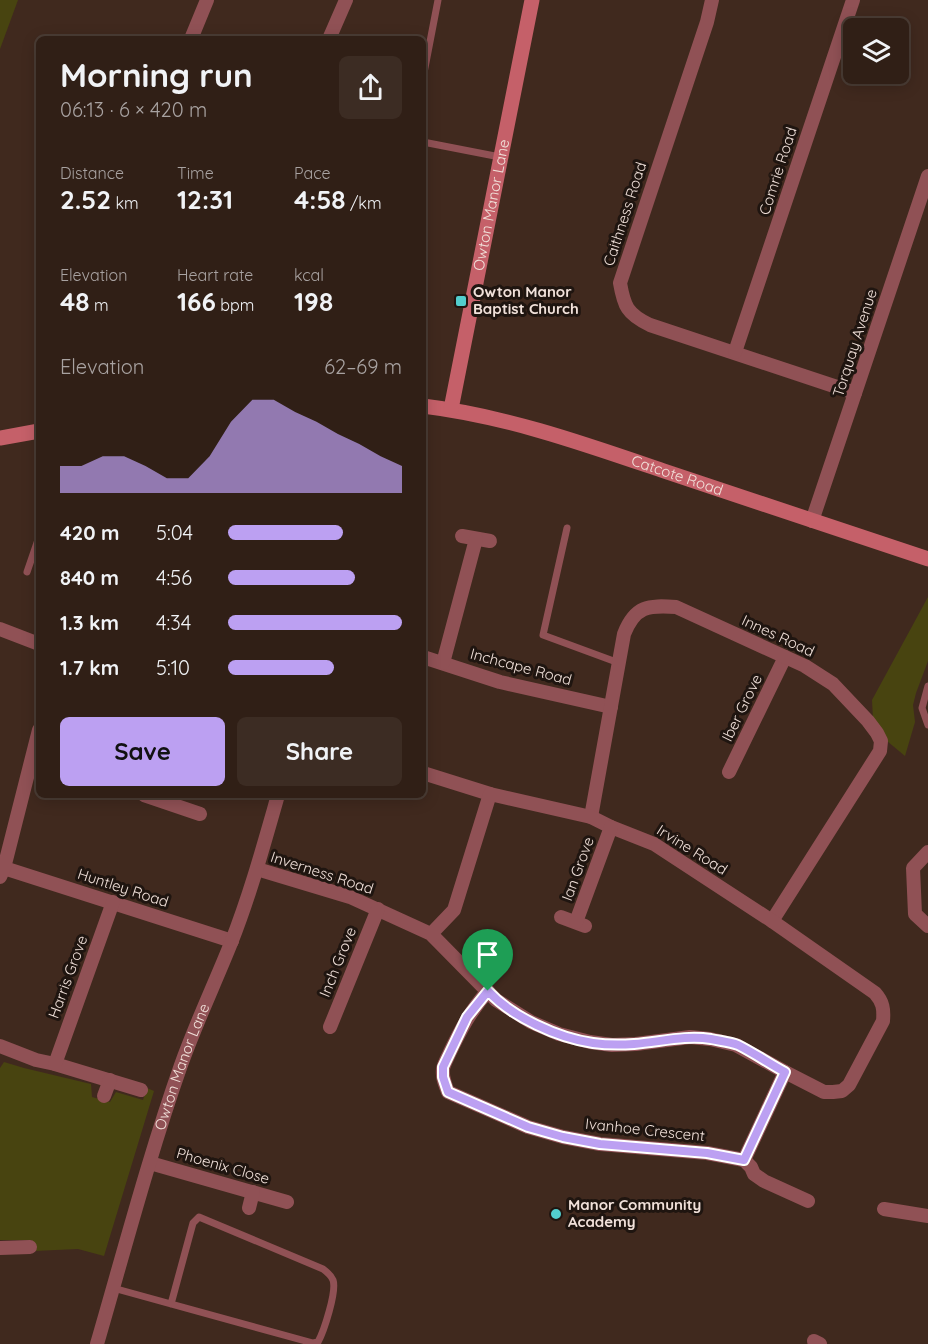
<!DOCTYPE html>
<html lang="en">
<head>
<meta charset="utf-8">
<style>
	:root { --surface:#301f16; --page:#3c2c23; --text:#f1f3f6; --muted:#a8a2a1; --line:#4b3d35; --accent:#bca0f2 }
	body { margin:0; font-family:Quicksand,sans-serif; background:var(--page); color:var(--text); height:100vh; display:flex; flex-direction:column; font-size:22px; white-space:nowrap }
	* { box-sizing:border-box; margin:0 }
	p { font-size:20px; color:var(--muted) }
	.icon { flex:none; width:33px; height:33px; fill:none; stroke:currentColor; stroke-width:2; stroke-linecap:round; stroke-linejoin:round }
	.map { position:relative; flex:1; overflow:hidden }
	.sheet { position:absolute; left:36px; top:36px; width:390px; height:762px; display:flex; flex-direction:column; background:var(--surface); border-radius:9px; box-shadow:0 3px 15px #0003,0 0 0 2px var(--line) }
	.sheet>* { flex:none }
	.controls { position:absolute; left:843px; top:18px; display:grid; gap:12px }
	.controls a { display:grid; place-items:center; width:66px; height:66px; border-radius:9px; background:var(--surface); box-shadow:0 3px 15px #0003,0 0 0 2px var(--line); font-size:30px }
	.pin { position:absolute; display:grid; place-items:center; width:51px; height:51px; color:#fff; margin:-62px -26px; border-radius:50% 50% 50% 0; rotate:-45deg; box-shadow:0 0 6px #0007 }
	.pin .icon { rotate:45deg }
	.round { display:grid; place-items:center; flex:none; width:63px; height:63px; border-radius:9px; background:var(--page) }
	.summary { display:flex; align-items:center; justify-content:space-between; height:102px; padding:0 24px }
	h1 { font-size:33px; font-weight:700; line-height:45px }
	.metrics { display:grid; grid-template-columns:repeat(3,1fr); gap:9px; height:102px; padding:6px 24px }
	.metrics div { display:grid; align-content:center }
	.metrics b { font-size:26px; font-weight:700 }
	.metrics small { font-size:16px; font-weight:400 }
	.metrics p { font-size:16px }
	.chart { height:168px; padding:12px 24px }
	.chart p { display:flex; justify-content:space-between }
	.chart svg { width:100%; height:108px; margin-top:6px; fill:var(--accent); opacity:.7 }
	.button { display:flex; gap:12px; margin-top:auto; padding:12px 24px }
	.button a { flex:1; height:69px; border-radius:9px; background:var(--accent); color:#111; font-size:24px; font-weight:700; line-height:69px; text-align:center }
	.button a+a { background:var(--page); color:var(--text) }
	ul { padding:0 24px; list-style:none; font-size:20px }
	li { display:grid; grid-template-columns:96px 72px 1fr; align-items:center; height:45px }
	li i { height:15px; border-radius:8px; background:var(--accent) }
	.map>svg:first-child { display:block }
</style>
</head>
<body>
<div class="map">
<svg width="928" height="1344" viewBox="0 0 928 1344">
	<rect width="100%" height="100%" fill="#40291e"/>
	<g fill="#484410">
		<path d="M0 0H18L0 49Z"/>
		<path d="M928 597V661L916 693 913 705 915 722 905 756 887 741 873 719 872 700Z"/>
		<path d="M4 1062 24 1068 91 1084 92 1097 110 1102 116 1092 143 1100 147 1088 154 1091 104 1256 78 1249 34 1251 32 1240H0V1068Z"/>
	</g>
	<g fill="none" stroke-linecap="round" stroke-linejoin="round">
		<g stroke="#905155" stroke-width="7">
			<path d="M423 78 438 0"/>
			<path d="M423 142 500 157"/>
			<path d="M567 528 543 635 619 663"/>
			<path d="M27 572 39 537"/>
			<path d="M928 686 922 708 928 725"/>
			<path d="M113 1288 313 1343 318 1342C324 1331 337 1291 333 1280 331 1275 327 1272 323 1269L199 1217 193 1223 171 1304"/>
		</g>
		<g stroke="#905155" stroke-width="14">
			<path d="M712 0 707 22 620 283C624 306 627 314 650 325L855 393"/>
			<path d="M191 39 207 0"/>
			<path d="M329 39 346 0"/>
			<path d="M735 352 853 0"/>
			<path d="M812 521 928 176"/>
			<path d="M462 536 490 541"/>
			<path d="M0 629 39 644"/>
			<path d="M423 657 500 682 611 707"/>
			<path d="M443 663 476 539"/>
			<path d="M729 772 785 657"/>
			<path d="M423 773 490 794"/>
			<path d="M144 795 200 814"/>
			<path d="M591 817 624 634C635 606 648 605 676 607L805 666 833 684 868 721 877 733 881 741 880 751 772 921"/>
			<path d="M928 852 913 868 915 914 928 926"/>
			<path d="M4 868 232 941"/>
			<path d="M257 869 350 897 431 934 496 1000 531 1022 559 1034 590 1042 612 1045 636 1044 690 1037 710 1039 736 1045 785 1072 824 1092H833L842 1091 849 1085 883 1021C884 1009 883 1002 875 993L772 921 654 844 611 827 591 817 490 794 454 910 431 934"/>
			<path d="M0 877 4 868 39 730"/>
			<path d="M561 917 585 926"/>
			<path d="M576 922 611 827"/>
			<path d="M488 991C471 1010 461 1029 450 1052 448 1057 444 1063 443 1069 442 1078 445 1084 448 1092L528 1127 563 1137 600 1144 707 1153 744 1160 785 1072"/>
			<path d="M330 1027 378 909"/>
			<path d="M0 1046 36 1060 55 1064 141 1090"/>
			<path d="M55 1064 113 902"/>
			<path d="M104 1096 110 1080"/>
			<path d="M744 1160 751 1167 754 1174 764 1181 808 1201"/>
			<path d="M150 1163 287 1202"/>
			<path d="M249 1208 253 1192"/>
			<path d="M884 1209 928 1216"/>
			<path d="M0 1248 30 1247"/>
			<path d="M814 1341 820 1344"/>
			<path id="s1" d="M97 1344C124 1251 149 1156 181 1065 196 1023 215 983 231 943 250 895 264 844 278 795"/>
		</g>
		<g stroke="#c56069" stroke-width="15">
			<path id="s2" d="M423 406C506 416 585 444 664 471 752 501 840 530 928 559"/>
			<path id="s3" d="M451 409 532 0"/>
			<path d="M0 438 39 431"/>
		</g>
	</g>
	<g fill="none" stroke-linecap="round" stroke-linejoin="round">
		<g stroke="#fff" stroke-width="12">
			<path id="route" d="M488 991C512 1017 558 1038 593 1043 607 1045 620 1045 634 1044 660 1042 685 1035 711 1039 720 1041 730 1042 738 1045 754 1053 770 1064 785 1072L744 1160 707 1153 600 1144 563 1137 528 1127 448 1092 443 1077V1067L467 1017Z"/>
		</g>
		<use href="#route" stroke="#bca0f2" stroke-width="8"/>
	</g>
	<g fill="#52cdcd" stroke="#1f1510" stroke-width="2">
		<rect x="455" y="295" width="12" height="12" rx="3"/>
		<circle cx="556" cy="1214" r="6"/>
	</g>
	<g text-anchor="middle" stroke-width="6" stroke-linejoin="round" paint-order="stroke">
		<g font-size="15" fill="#f1e1da" stroke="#1f1510">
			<text transform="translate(778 171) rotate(-72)" y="5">Comrie Road</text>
			<text dy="5" stroke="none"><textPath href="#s3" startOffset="208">Owton Manor Lane</textPath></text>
			<text transform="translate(625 214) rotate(-72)" y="5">Caithness Road</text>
			<text transform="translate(855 343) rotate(-72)" y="5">Torquay Avenue</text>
			<text dy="5" stroke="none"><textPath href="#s2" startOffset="264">Catcote Road</textPath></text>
			<text transform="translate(778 636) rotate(25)" y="5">Innes Road</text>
			<text transform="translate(521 667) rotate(15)" y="5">Inchcape Road</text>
			<text transform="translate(742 708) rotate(-64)" y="5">Iber Grove</text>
			<text transform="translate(692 850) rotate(32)" y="5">Irvine Road</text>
			<text transform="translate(578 869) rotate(-70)" y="5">Ian Grove</text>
			<text transform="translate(322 873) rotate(18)" y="5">Inverness Road</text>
			<text transform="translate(123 888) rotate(18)" y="5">Huntley Road</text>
			<text transform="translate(338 962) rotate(-68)" y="5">Inch Grove</text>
			<text transform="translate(68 977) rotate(-70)" y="5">Harris Grove</text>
			<text dy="5" stroke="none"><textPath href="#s1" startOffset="290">Owton Manor Lane</textPath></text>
			<text transform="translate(645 1130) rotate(6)" y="5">Ivanhoe Crescent</text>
			<text transform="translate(223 1166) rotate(16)" y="5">Phoenix Close</text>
		</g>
		<g font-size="15" font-weight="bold" fill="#f1e1da" stroke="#1f1510" text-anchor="start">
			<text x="473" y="297">Owton Manor<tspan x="473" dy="17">Baptist Church</tspan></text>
			<text x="568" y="1210">Manor Community<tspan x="568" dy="17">Academy</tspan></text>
		</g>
	</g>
</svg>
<div class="controls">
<a><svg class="icon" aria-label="layers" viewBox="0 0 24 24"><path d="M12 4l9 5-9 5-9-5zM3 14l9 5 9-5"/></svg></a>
</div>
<div class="pin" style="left:488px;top:991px;background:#1e9e55"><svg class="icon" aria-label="arrive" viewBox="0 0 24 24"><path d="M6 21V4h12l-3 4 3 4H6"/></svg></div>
<section class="sheet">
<div class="summary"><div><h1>Morning run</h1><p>06:13 · 6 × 420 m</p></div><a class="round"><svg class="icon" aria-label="share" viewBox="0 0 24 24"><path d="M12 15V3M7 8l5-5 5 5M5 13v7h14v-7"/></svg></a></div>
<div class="metrics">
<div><p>Distance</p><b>2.52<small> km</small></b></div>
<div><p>Time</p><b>12:31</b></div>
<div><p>Pace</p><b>4:58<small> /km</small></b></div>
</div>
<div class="metrics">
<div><p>Elevation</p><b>48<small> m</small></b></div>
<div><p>Heart rate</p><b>166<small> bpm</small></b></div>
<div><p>kcal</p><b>198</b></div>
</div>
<div class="chart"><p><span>Elevation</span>62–69 m</p>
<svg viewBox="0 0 160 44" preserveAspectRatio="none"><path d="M0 44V33L10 33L20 29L30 29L40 33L50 38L60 38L70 29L80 15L90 6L100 6L110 11L120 15L130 20L140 24L150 29L160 33V44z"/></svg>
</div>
<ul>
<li><b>420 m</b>5:04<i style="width:66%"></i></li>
<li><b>840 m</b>4:56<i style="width:73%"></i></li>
<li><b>1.3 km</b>4:34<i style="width:100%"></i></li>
<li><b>1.7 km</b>5:10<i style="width:61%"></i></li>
</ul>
<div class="button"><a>Save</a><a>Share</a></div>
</section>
</div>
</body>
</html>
